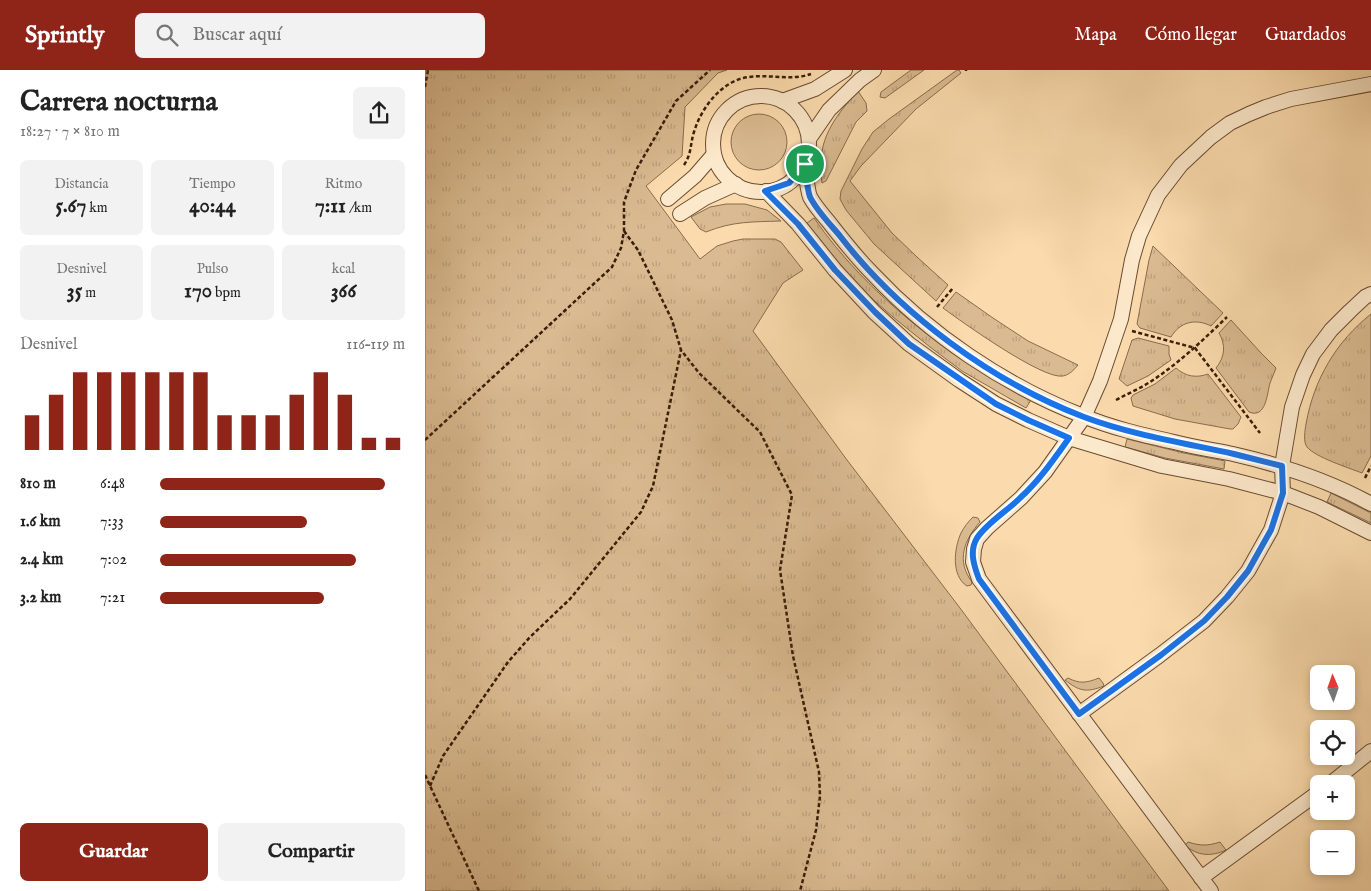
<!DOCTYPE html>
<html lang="es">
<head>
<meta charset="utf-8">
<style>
	:root { --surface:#fff; --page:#f2f2f2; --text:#222; --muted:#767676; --accent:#8f2418 }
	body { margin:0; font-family:"IM FELL English",serif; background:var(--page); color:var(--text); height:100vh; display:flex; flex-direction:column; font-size:19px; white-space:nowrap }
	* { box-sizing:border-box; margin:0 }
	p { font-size:16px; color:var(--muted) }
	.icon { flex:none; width:28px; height:28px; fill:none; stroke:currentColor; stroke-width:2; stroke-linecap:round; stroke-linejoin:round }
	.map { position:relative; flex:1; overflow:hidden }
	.drawer { display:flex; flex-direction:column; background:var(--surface); width:425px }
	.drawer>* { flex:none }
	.needle { width:32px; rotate:358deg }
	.tools { position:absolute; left:885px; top:595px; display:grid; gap:10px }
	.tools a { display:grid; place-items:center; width:45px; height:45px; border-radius:8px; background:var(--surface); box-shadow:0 2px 8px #0003; font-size:25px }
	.pin { position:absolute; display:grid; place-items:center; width:42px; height:42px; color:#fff; margin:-21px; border:2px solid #fff; border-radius:50%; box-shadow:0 1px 5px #0007 }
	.round { display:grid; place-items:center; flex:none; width:52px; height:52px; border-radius:8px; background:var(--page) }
	.overview { display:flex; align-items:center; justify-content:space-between; height:85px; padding:0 20px }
	h1 { font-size:28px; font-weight:700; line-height:38px }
	.figures { display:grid; grid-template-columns:repeat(3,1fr); gap:8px; height:85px; padding:5px 20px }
	.figures div { display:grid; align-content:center; border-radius:8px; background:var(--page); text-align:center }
	.figures b { font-size:21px; font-weight:700 }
	.figures small { font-size:14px; font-weight:400 }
	.figures p { font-size:14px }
	.chart { height:140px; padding:10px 20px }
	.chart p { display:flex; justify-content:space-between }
	.chart svg { width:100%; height:90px; margin-top:5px; stroke:var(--accent); stroke-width:6 }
	.cta { display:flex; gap:10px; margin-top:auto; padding:10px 20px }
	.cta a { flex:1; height:58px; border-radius:8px; background:var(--accent); color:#fff; font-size:20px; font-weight:700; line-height:58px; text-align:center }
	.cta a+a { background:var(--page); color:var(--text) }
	ul { padding:0 20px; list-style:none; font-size:16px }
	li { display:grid; grid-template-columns:80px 60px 1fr; align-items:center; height:38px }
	li i { height:12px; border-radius:6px; background:var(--accent) }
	header { display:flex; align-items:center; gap:30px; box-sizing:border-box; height:70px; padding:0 25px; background:var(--accent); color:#fff }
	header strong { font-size:24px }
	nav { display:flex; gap:28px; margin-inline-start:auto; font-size:18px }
	.search { width:350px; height:45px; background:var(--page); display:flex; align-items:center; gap:12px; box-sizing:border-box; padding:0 18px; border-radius:8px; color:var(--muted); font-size:19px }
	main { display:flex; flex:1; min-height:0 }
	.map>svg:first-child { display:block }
</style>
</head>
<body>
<header>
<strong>Sprintly</strong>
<div class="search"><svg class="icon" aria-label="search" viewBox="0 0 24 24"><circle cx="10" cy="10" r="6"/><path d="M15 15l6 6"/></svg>Buscar aquí</div>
<nav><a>Mapa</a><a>Cómo llegar</a><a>Guardados</a></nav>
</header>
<main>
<section class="drawer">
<div class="overview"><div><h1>Carrera nocturna</h1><p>18:27 · 7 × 810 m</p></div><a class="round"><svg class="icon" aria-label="share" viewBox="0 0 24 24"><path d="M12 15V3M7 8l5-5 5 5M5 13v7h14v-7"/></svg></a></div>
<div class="figures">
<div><p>Distancia</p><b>5.67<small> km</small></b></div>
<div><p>Tiempo</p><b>40:44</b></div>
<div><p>Ritmo</p><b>7:11<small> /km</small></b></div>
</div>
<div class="figures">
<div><p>Desnivel</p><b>35<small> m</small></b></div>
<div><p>Pulso</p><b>170<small> bpm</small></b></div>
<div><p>kcal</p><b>366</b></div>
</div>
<div class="chart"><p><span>Desnivel</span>116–119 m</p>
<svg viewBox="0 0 160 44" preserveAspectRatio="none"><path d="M5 44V27M15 44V17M25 44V6M35 44V6M45 44V6M55 44V6M65 44V6M75 44V6M85 44V27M95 44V27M105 44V27M115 44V17M125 44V6M135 44V17M145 44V38M155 44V38"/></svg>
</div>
<ul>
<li><b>810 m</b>6:48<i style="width:92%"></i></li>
<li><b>1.6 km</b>7:33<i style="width:60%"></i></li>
<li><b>2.4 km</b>7:02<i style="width:80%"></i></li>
<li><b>3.2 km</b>7:21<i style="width:67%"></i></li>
</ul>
<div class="cta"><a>Guardar</a><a>Compartir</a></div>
</section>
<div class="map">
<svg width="946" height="821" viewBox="0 0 946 821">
	<defs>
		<pattern id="grass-tufts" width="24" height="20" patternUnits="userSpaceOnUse" patternTransform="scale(1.25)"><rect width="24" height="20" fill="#dabb91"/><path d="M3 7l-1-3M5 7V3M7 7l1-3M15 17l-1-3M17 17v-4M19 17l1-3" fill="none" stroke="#bca07c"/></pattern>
	</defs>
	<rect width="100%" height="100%" fill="#fbdbad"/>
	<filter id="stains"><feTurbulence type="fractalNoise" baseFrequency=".004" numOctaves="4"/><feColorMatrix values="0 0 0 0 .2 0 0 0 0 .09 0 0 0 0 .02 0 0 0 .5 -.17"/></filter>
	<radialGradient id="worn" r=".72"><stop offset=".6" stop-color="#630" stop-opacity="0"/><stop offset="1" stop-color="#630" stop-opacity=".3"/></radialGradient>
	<g fill="url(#grass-tufts)" stroke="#896c4c">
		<path d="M0 0H302L293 3 260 37 257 86 221 116 275 189 292 176 308 171 318 169H350L356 172 378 200 358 213 328 261 422 390 535 538 744 821H0Z"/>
		<path d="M486 0H499L460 28 455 27 456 22Z"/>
		<path d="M532 0H534L536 3 491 39 436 96 425 111 467 163 492 187 523 215 511 231 449 174 421 140 415 129 416 121 437 79 448 62 464 49Z"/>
		<path d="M433 21 441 33 442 41 431 52 401 111 397 113C396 105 395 97 396 89 398 61 415 41 433 21Z"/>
		<path d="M301 134H320L342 140 356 151C328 152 308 151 281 162L275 159 266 147 285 137Z"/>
		<path d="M389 148C443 226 523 286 606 330L601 338 537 301 505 277 468 247 444 226 417 197 382 153Z"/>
		<path d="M728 176 798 243 786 256C770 248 755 252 746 267L715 258 712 254 724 190Z"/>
		<path d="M531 222 568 248 603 271 653 295C649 300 644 305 638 306 618 310 537 252 518 238Z"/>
		<path d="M946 244V386L937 403C924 398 890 387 882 377 878 372 880 360 881 354 889 309 911 272 946 244Z"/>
		<path d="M806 250 836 283 851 298C849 303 847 308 845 313 842 324 841 349 824 342L791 298C800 287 801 275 794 263Z"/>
		<path d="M713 268 744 276V284L746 290 723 306 702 316 694 309 707 270Z"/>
		<path d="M751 298C761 307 772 308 783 304L816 347 813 354 808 359H805L750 349 708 336 706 328 708 325 730 314Z"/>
		<path d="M702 369 759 383 800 391 799 399 740 388 700 377Z"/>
		<path d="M906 423 946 443V453L902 432Z"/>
	</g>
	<g fill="#dabb91" stroke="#896c4c">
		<circle cx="334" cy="72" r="28"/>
		<path d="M548 447 553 448 555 452C539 470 531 491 547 512L546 515 542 516C526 506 529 478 536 463 539 457 543 452 548 447Z"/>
		<path d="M643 608C655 614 661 613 674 608L678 613 679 616C661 623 654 621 640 610Z"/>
		<path d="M763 772C775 776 783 776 795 772L801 780C786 787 772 786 760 775Z"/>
	</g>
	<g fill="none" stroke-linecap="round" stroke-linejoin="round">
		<g stroke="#694c31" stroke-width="16">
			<g id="street">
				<circle cx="336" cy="74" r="48"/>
				<path d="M357 31 390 19 420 0"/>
				<path d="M384 69 404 40 435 10 449 0"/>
				<path d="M380 94C381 103 382 119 385 127 390 136 397 144 403 151 417 169 431 187 447 203 505 265 579 315 658 346 687 358 718 365 749 372 768 377 788 380 808 384 856 395 903 410 946 434"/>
				<path d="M341 121 373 154 410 200 449 242 484 274 534 310 571 334 603 350 644 368 737 396 804 409 858 423 894 437 946 463"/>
				<path d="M243 129 270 106 289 84"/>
				<path d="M255 144 280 128 311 114"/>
				<path d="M654 644 735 585 779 551 802 527 823 501 846 460 858 423 857 396 867 337 878 305 888 284 906 260 925 241 940 227 946 224"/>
				<path d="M905 714 946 681"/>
				<path d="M776 808 894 722"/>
				<path d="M786 821 554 509 548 492 549 479 552 469 562 458 596 428 620 402 659 347 675 311 696 249 707 190 714 166 733 125 756 95 786 67 805 53 824 44 841 37 866 29 946 14"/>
			</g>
		</g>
		<g stroke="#381d08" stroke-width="2.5" stroke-dasharray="4 2.5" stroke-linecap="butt">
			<path d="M541 0V1"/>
			<path d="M0 17 3 0"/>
			<path d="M259 95C267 83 265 74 269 62 276 38 297 10 324 7 345 4 366 11 386 4"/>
			<path d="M199 161 213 180 247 250 256 280 274 303 335 362 367 425 355 500 368 586 394 702 395 726 391 760 375 821"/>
			<path d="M512 237 528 218"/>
			<path d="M707 261 770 278 835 363"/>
			<path d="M691 330C702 324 714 319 725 312 753 294 777 271 802 247"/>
			<path d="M0 370 187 197 196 178 199 161V132L211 100 251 31 285 0"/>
			<path d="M940 408 946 396"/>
			<path d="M0 705 54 821"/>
			<path d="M5 716 18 686 83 592 105 567 145 529 216 442 228 416 256 280"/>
		</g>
		<use href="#street" stroke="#fce8ca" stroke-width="14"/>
	</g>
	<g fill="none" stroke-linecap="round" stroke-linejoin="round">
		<g stroke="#fff" stroke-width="10">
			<path id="route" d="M380 94C381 103 382 119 385 127 392 141 405 154 415 166 475 244 567 312 659 347 707 365 759 373 809 384 825 388 841 392 857 396L858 423 846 460 823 501 802 527 779 551 736 585 654 644 554 509C549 496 544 481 552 468 562 453 582 441 595 428 614 411 629 389 644 368L603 350 571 334 484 274 450 242 410 200 373 154 340 121 364 113Z"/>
		</g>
		<use href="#route" stroke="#1a73e8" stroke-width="6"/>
	</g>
	<rect width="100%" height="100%" filter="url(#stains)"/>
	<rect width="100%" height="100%" fill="url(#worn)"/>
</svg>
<div class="tools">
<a><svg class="needle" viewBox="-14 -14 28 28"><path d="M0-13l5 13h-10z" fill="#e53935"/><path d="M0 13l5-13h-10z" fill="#767676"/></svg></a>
<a><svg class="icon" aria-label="locate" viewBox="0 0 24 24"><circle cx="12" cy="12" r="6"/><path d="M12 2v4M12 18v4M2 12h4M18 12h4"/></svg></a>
<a>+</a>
<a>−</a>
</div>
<div class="pin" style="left:380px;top:94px;background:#1e9e55"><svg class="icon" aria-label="arrive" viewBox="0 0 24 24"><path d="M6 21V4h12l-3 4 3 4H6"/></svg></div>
</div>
</main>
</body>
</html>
